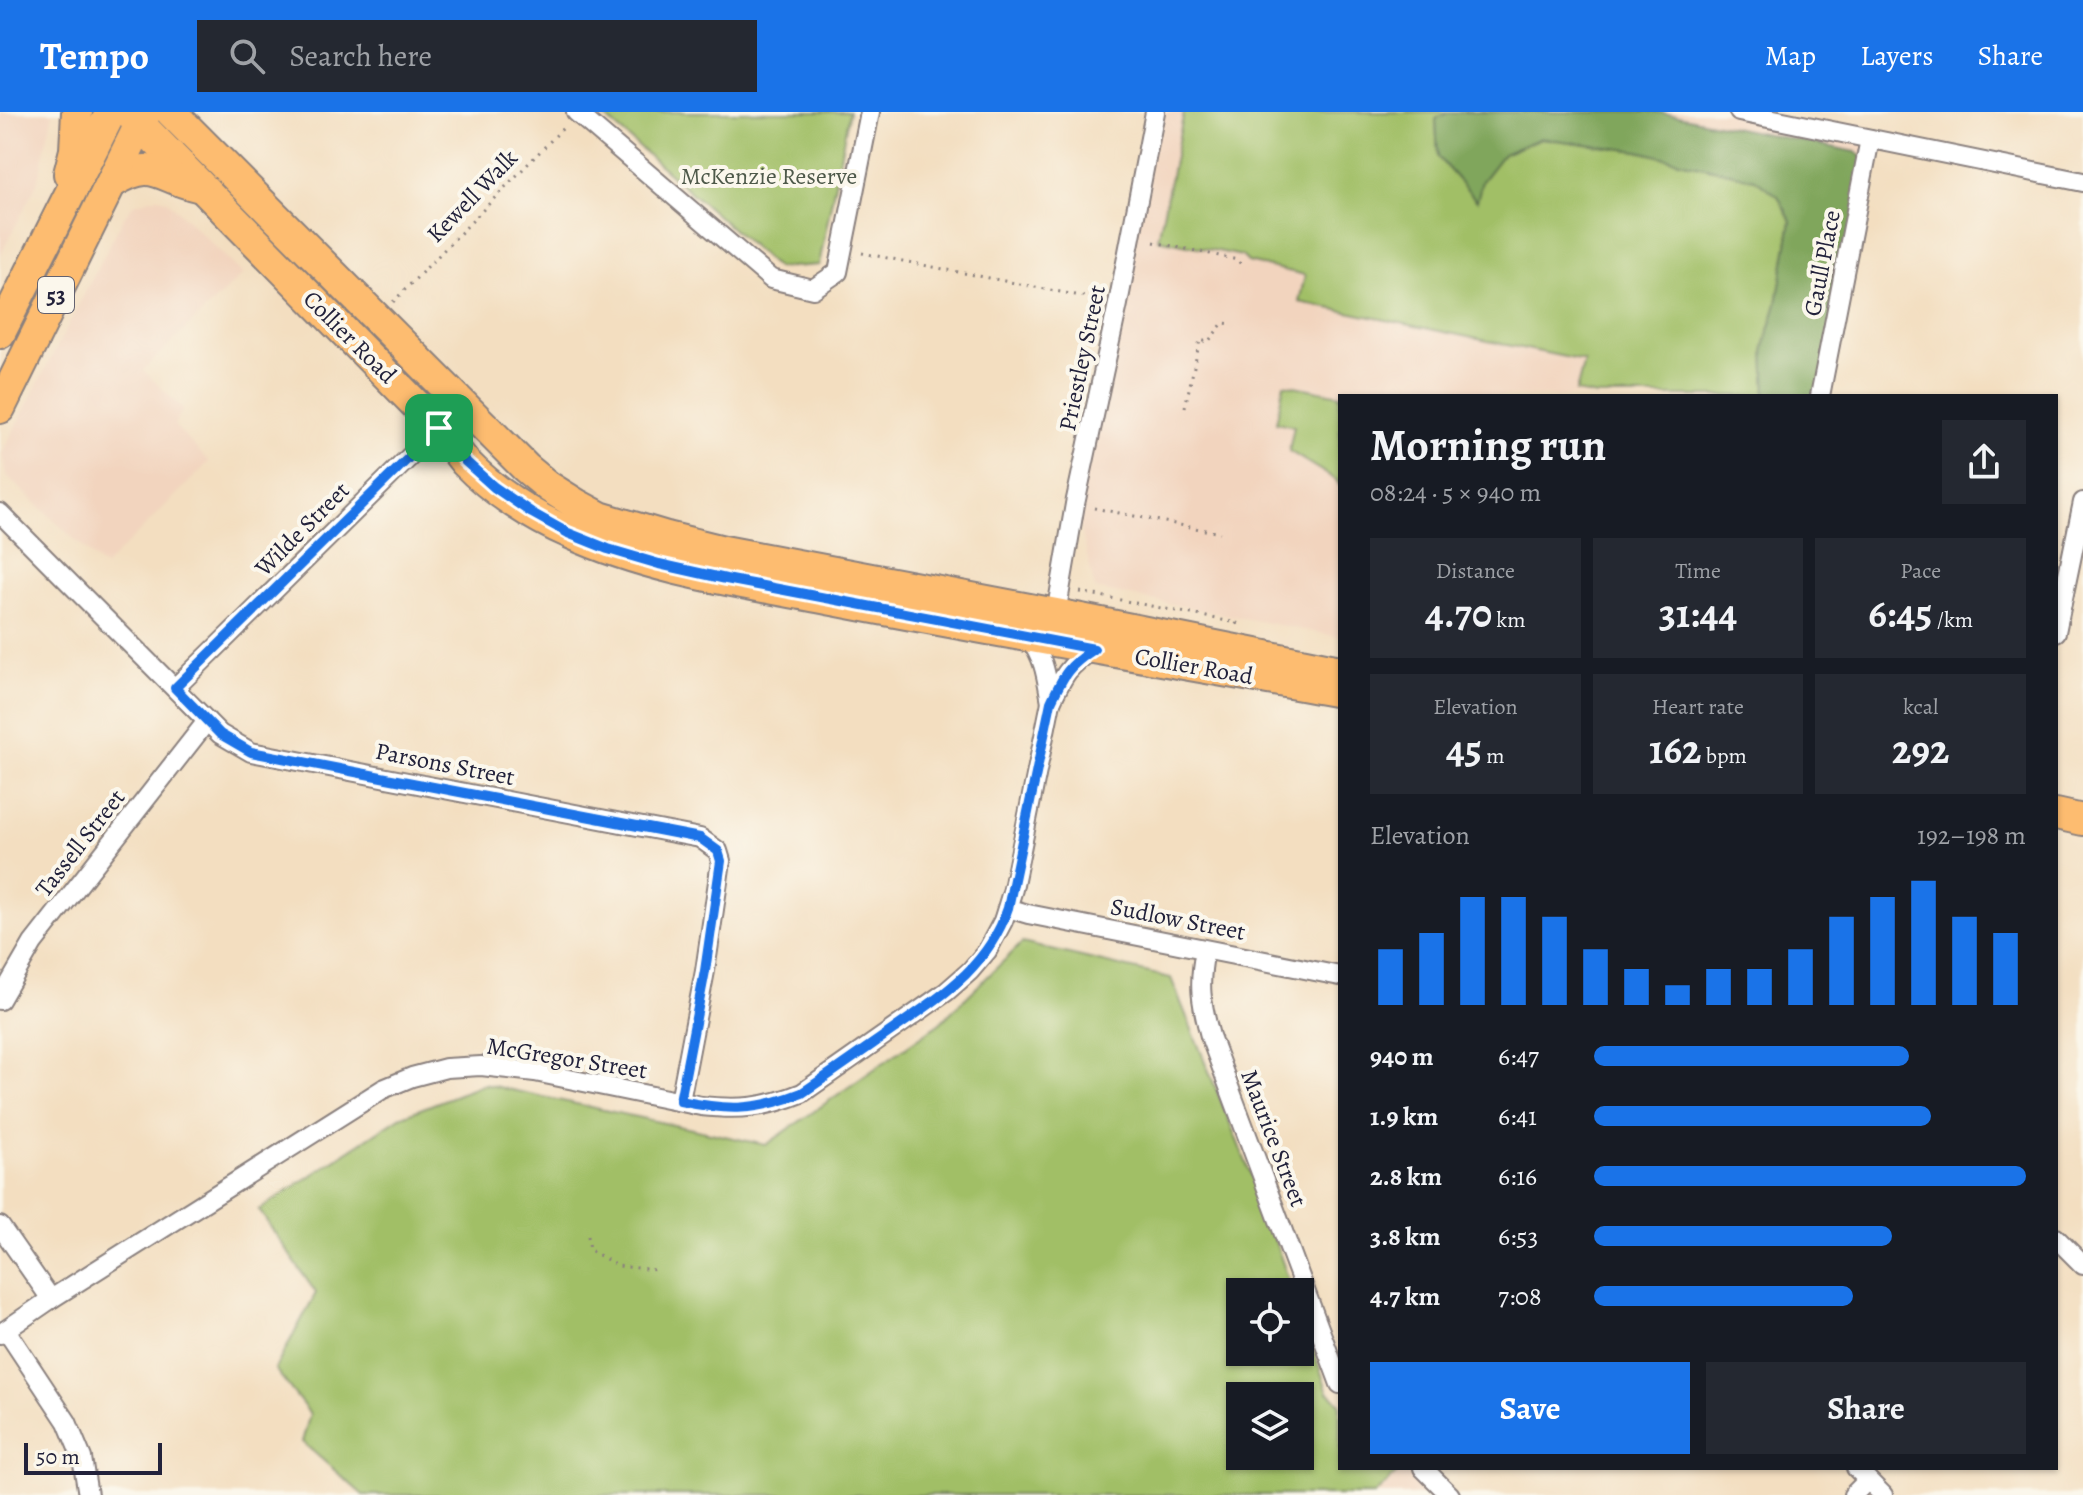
<!DOCTYPE html>
<html lang="en">
<head>
<meta charset="utf-8">
<style>
	:root { --surface:#171b24; --page:#242831; --text:#f1f3f6; --muted:#9ea1a6; --accent:#1a73e8 }
	body { margin:0; font-family:Alegreya,serif; background:var(--page); color:var(--text); height:100vh; display:flex; flex-direction:column; font-size:30px; white-space:nowrap }
	* { box-sizing:border-box; margin:0 }
	p { font-size:26px; color:var(--muted) }
	.icon { flex:none; width:44px; height:44px; fill:none; stroke:currentColor; stroke-width:2; stroke-linecap:round; stroke-linejoin:round }
	.map { position:relative; flex:1; overflow:hidden }
	.panel { position:absolute; left:1338px; top:282px; width:720px; height:1076px; display:flex; flex-direction:column; background:var(--surface); border-radius:0px; box-shadow:0 2px 6px #0004 }
	.panel>* { flex:none }
	.controls { position:absolute; left:1226px; top:1166px; display:grid; gap:16px }
	.controls a { display:grid; place-items:center; width:88px; height:88px; border-radius:0px; background:var(--surface); box-shadow:0 2px 6px #0004; font-size:40px }
	.scale { position:absolute; left:24px; bottom:20px; width:138px; box-sizing:border-box; padding-left:8px; border:4px solid #22223b; border-top:0; font-size:22px; line-height:28px; white-space:nowrap; color:#22223b; -webkit-text-stroke:6px #fbf7ec; paint-order:stroke }
	.pin { position:absolute; display:grid; place-items:center; width:68px; height:68px; color:#fff; margin:-34px; border-radius:16px; box-shadow:0 4px 12px #0006 }
	.round { display:grid; place-items:center; flex:none; width:84px; height:84px; border-radius:0px; background:var(--page) }
	.summary { display:flex; align-items:center; justify-content:space-between; height:136px; padding:0 32px }
	h1 { font-size:44px; font-weight:600; line-height:60px }
	.stats { display:grid; grid-template-columns:repeat(3,1fr); gap:12px; height:136px; padding:8px 32px }
	.stats div { display:grid; align-content:center; border-radius:0px; background:var(--page); text-align:center }
	.stats b { font-size:40px; font-weight:600 }
	.stats small { font-size:22px; font-weight:400 }
	.stats p { font-size:22px }
	.chart { height:224px; padding:16px 32px }
	.chart p { display:flex; justify-content:space-between }
	.chart svg { width:100%; height:144px; margin-top:8px; stroke:var(--accent); stroke-width:6 }
	.primary-button { display:flex; gap:16px; margin-top:auto; padding:16px 32px }
	.primary-button a { flex:1; height:92px; border-radius:0px; background:var(--accent); color:#fff; font-size:32px; font-weight:600; line-height:92px; text-align:center }
	.primary-button a+a { background:var(--page); color:var(--text) }
	ul { padding:0 32px; list-style:none; font-size:26px }
	li { display:grid; grid-template-columns:128px 96px 1fr; align-items:center; height:60px }
	li i { height:20px; border-radius:10px; background:var(--accent) }
	header { display:flex; align-items:center; gap:48px; box-sizing:border-box; height:112px; padding:0 40px; background:var(--accent); color:#fff }
	header strong { font-size:38px }
	nav { display:flex; gap:44px; margin-inline-start:auto; font-size:28px }
	.search { width:560px; height:72px; background:var(--page); display:flex; align-items:center; gap:20px; box-sizing:border-box; padding:0 28px; border-radius:0px; color:var(--muted); font-size:30px }
	.map>svg:first-child { display:block }
</style>
</head>
<body>
<header>
<strong>Tempo</strong>
<div class="search"><svg class="icon" aria-label="search" viewBox="0 0 24 24"><circle cx="10" cy="10" r="6"/><path d="M15 15l6 6"/></svg>Search here</div>
<nav><a>Map</a><a>Layers</a><a>Share</a></nav>
</header>
<div class="map">
<svg width="2083" height="1383" viewBox="0 0 2083 1383">
	<rect width="100%" height="100%" fill="#fbf7ec"/>
	<filter id="ink" filterUnits="userSpaceOnUse"><feTurbulence type="fractalNoise" baseFrequency=".0125" numOctaves="2"/><feDisplacementMap in="SourceGraphic" scale="16" xChannelSelector="R" yChannelSelector="G"/><feConvolveMatrix kernelMatrix="1 2 1 2 8 2 1 2 1" color-interpolation-filters="sRGB"/></filter>
	<filter id="wash" filterUnits="userSpaceOnUse"><feTurbulence type="fractalNoise" baseFrequency=".006" numOctaves="4" result="noise"/><feDisplacementMap in="SourceGraphic" scale="32" xChannelSelector="R" yChannelSelector="G"/><feGaussianBlur stdDeviation="1.8" result="paint"/><feColorMatrix in="noise" values="0 0 0 0 0 0 0 0 0 0 0 0 0 0 0 0 0 1.4 0 .05"/><feComposite in="paint" operator="in"/></filter>
	<g filter="url(#wash)">
		<rect width="100%" height="100%" fill="#f3dec0"/>
		<g fill="#f2d4be">
			<path d="M0 0 53 1 37 71 0 144Z"/>
			<path d="M1155 0H1739L1870 27 1820 284H1340V525L1095 477 1075 392Z"/>
			<path d="M158 85 168 89 243 162 143 258 183 297 174 313 209 350 104 455 6 363 2 341 123 107 134 92Z"/>
			<path d="M1404 1356H1424L1450 1383H1377Z"/>
		</g>
		<g fill="#a1bf66" stroke="#627050" stroke-width="2" fill-rule="evenodd">
			<path d="M599 0H849L819 153 777 156Z"/>
			<path d="M1184 0H1449L1436 7 1438 45 1476 88 1482 69 1503 42 1541 26 1638 39 1755 67 1779 84 1791 109 1777 192 1764 235 1766 284H1596L1576 280 1584 249 1299 190 1305 163 1248 150 1242 144 1158 127Z"/>
			<path d="M1284 272 1345 284H1340V374L1336 368 1289 339 1294 314 1276 310Z"/>
			<path d="M1022 831 1171 866 1254 1070 1293 1180H1240V1240H1300V1200L1328 1280 1340 1291V1356H1403L1374 1383H363L302 1330 310 1302 275 1257 316 1181 259 1098 400 1005 484 972 766 1033 940 911ZM1240 1284H1300V1344H1240Z"/>
		</g>
		<path fill="#80a65b" stroke="#51644b" stroke-width="2" d="M1449 0H1658L1856 40 1866 48 1820 284H1766L1764 235 1777 192 1791 109 1778 84 1755 67 1638 39 1541 26 1503 42 1482 69 1477 89 1438 45 1436 7Z"/>
	</g>
	<g filter="url(#ink)">
		<g fill="none" stroke-linecap="round" stroke-linejoin="round">
			<g stroke="#8a807e" stroke-width="22">
				<g id="minor">
					<path d="M576 0 771 167 813 177 838 160 870 0"/>
					<path d="M1739 0 2083 70"/>
					<path d="M1820 284 1870 27"/>
					<path d="M0 401 220 622 251 640 700 726 718 739 721 749 705 859 680 989"/>
					<path d="M1056 502 1075 392 1118 192 1155 0"/>
					<path d="M2056 520 2083 390"/>
					<path d="M1029 525C1045 548 1046 563 1051 590"/>
					<path d="M175 576 439 316 458 289"/>
					<path d="M1008 796 1028 802 1340 864"/>
					<path d="M1205 838C1198 873 1201 890 1210 924L1340 1272"/>
					<path d="M0 888 33 831 207 609"/>
					<path d="M0 1114 51 1187"/>
					<path d="M2056 1126 2083 1153"/>
					<path d="M6 1218 67 1310 82 1346 88 1383"/>
					<path d="M0 1222 51 1187 383 977 412 965 446 956 481 954 535 960 701 994C740 998 765 996 802 981L946 880 970 859 987 839 1003 809 1013 777 1051 590C1064 562 1068 554 1094 537"/>
					<path d="M1423 1356 1450 1383"/>
					<path d="M1856 1356 1883 1383"/>
					<path d="M1853 1383 1868 1368"/>
				</g>
			</g>
			<g stroke="#8a807e" stroke-width="34">
				<g id="primary">
					<path d="M128 0 439 316C448 327 456 339 465 350 493 379 533 405 570 421 652 459 746 471 833 488 1002 521 1171 549 1340 580"/>
					<path d="M171 0 526 356 549 375 576 392 600 405 667 425 724 439 1056 502 1340 559"/>
					<path d="M69 62 75 38 77 0"/>
					<path d="M113 70C155 45 157 65 197 74"/>
					<path d="M0 221 111 0"/>
					<path d="M0 296 146 0"/>
					<path d="M2056 702 2083 708"/>
				</g>
			</g>
			<g stroke="#8a807e" stroke-width="3" stroke-dasharray="2 6" stroke-linecap="butt">
				<path d="M1154 130 1238 148 1243 156"/>
				<path d="M862 141 1101 188"/>
				<path d="M393 190 564 15"/>
				<path d="M1185 295 1200 228 1208 230 1223 211 1233 212"/>
				<path d="M1094 396 1220 421"/>
				<path d="M1080 480 1237 511 1235 514"/>
				<path d="M588 1124 590 1138 618 1154 656 1158"/>
			</g>
			<use href="#minor" stroke="#fff" stroke-width="18"/>
			<use href="#primary" stroke="#fdbc70" stroke-width="30"/>
		</g>
	</g>
	<g fill="none" stroke-linecap="round" stroke-linejoin="round" filter="url(#ink)">
		<g stroke="#fff" stroke-width="16">
			<path id="route" d="M439 316 465 349 494 375 532 401 568 421 608 437 659 452 726 467 1094 537C1068 554 1064 562 1051 590L1008 796C988 855 943 883 894 917 864 938 833 960 802 981 756 999 728 999 680 989L705 859 721 749 718 739 700 726 251 640 220 622 175 576Z"/>
		</g>
		<use href="#route" stroke="#1a73e8" stroke-width="10"/>
	</g>
	<g text-anchor="middle" stroke-width="8" stroke-linejoin="round" paint-order="stroke">
		<rect fill="#fbf7ec" stroke="#636270" stroke-width="2" x="38" y="165" width="36" height="36" rx="6"/>
		<g font-size="22" font-weight="bold" fill="#22223b">
			<text x="56" y="191">53</text>
		</g>
		<g font-size="24" fill="#4e594a" stroke="#fbf7ec">
			<text x="769" y="72">McKenzie Reserve</text>
		</g>
		<g font-size="24" fill="#22223b" stroke="#fbf7ec">
			<text transform="translate(472 84) rotate(-46)" y="8">Kewell Walk</text>
			<text transform="translate(1822 151) rotate(-79)" y="8">Gaull Place</text>
			<text transform="translate(350 225) rotate(45)" y="8">Collier Road</text>
			<text transform="translate(1082 246) rotate(-78)" y="8">Priestley Street</text>
			<text transform="translate(302 417) rotate(-45)" y="8">Wilde Street</text>
			<text transform="translate(1194 554) rotate(10)" y="8">Collier Road</text>
			<text transform="translate(445 652) rotate(11)" y="8">Parsons Street</text>
			<text transform="translate(80 731) rotate(-52)" y="8">Tassell Street</text>
			<text transform="translate(1178 807) rotate(11)" y="8">Sudlow Street</text>
			<text transform="translate(567 946) rotate(9)" y="8">McGregor Street</text>
			<text transform="translate(1274 1026) rotate(69)" y="8">Maurice Street</text>
		</g>
	</g>
</svg>
<div class="controls">
<a><svg class="icon" aria-label="locate" viewBox="0 0 24 24"><circle cx="12" cy="12" r="6"/><path d="M12 2v4M12 18v4M2 12h4M18 12h4"/></svg></a>
<a><svg class="icon" aria-label="layers" viewBox="0 0 24 24"><path d="M12 4l9 5-9 5-9-5zM3 14l9 5 9-5"/></svg></a>
</div>
<div class="scale">50 m</div>
<div class="pin" style="left:439px;top:316px;background:#1e9e55"><svg class="icon" aria-label="arrive" viewBox="0 0 24 24"><path d="M6 21V4h12l-3 4 3 4H6"/></svg></div>
<section class="panel">
<div class="summary"><div><h1>Morning run</h1><p>08:24 · 5 × 940 m</p></div><a class="round"><svg class="icon" aria-label="share" viewBox="0 0 24 24"><path d="M12 15V3M7 8l5-5 5 5M5 13v7h14v-7"/></svg></a></div>
<div class="stats">
<div><p>Distance</p><b>4.70<small> km</small></b></div>
<div><p>Time</p><b>31:44</b></div>
<div><p>Pace</p><b>6:45<small> /km</small></b></div>
</div>
<div class="stats">
<div><p>Elevation</p><b>45<small> m</small></b></div>
<div><p>Heart rate</p><b>162<small> bpm</small></b></div>
<div><p>kcal</p><b>292</b></div>
</div>
<div class="chart"><p><span>Elevation</span>192–198 m</p>
<svg viewBox="0 0 160 44" preserveAspectRatio="none"><path d="M5 44V27M15 44V22M25 44V11M35 44V11M45 44V17M55 44V27M65 44V33M75 44V38M85 44V33M95 44V33M105 44V27M115 44V17M125 44V11M135 44V6M145 44V17M155 44V22"/></svg>
</div>
<ul>
<li><b>940 m</b>6:47<i style="width:73%"></i></li>
<li><b>1.9 km</b>6:41<i style="width:78%"></i></li>
<li><b>2.8 km</b>6:16<i style="width:100%"></i></li>
<li><b>3.8 km</b>6:53<i style="width:69%"></i></li>
<li><b>4.7 km</b>7:08<i style="width:60%"></i></li>
</ul>
<div class="primary-button"><a>Save</a><a>Share</a></div>
</section>
</div>
</body>
</html>
